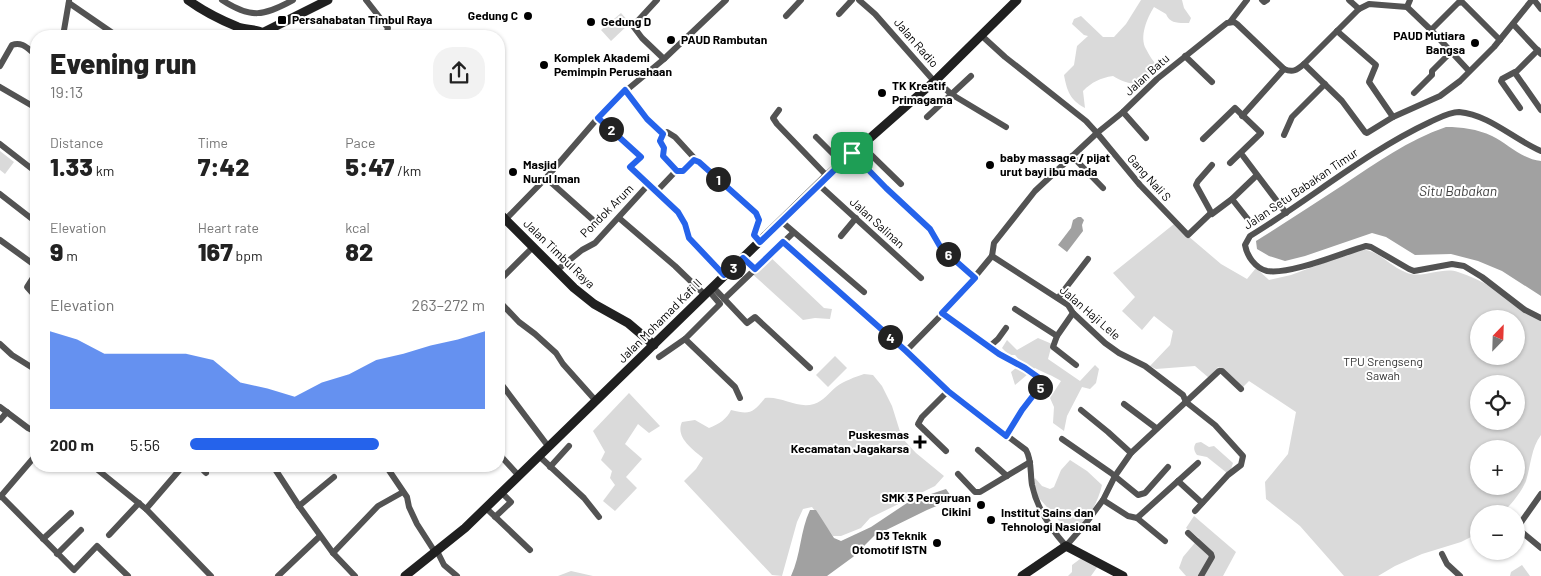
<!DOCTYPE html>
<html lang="en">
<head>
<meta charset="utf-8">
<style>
	:root { --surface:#fff; --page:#f2f2f2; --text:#222; --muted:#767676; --accent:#2563eb }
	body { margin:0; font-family:Barlow,sans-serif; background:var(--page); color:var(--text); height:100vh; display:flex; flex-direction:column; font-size:19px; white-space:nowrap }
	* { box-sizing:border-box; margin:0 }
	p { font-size:16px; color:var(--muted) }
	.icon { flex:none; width:28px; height:28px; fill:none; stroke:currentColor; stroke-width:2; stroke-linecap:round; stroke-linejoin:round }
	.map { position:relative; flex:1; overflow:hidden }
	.side { position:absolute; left:30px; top:30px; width:475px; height:442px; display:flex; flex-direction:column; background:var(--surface); border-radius:20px; box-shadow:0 1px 4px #0004 }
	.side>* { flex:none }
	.needle { width:32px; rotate:23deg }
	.buttons { position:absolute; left:1470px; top:310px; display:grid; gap:10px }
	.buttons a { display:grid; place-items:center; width:55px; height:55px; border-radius:50%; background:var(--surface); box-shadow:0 1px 4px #0004; font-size:25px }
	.pin { position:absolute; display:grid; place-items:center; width:42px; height:42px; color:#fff; margin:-21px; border-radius:10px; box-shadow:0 2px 8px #0006 }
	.km { position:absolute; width:25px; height:25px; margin:-12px; border-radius:50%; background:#222; color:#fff; font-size:14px; line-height:25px; text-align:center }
	.round { display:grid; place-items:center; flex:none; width:52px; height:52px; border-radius:20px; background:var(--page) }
	.overview { display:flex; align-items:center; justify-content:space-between; height:85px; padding:0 20px }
	h1 { font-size:28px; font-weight:800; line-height:38px }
	.stats { display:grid; grid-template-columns:repeat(3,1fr); gap:8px; height:85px; padding:5px 20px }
	.stats div { display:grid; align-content:center }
	.stats b { font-size:25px; font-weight:800 }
	.stats small { font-size:14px; font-weight:400 }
	.stats p { font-size:14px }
	.chart { height:140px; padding:10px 20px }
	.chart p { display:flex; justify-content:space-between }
	.chart svg { width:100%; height:90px; margin-top:5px; fill:var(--accent); opacity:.7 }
	ul { padding:0 20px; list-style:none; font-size:16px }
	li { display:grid; grid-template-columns:80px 60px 1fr; align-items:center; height:38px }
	li i { height:12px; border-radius:6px; background:var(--accent) }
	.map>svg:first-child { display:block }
</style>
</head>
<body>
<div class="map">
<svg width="1541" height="576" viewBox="0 0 1541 576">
	<rect width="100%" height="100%" fill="#fff"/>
	<g fill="#dadada" fill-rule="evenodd">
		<path d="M1141 0H1182L1184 8 1191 18 1189 23C1179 23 1170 24 1166 14L1154 7C1147 18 1139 37 1146 49 1149 55 1153 61 1157 66 1144 86 1133 88 1113 76 1100 78 1092 82 1083 91L1085 108C1070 100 1067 91 1064 75L1074 65 1077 46 1088 36 1084 35 1072 24 1074 19 1081 16 1103 37H1114L1126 24Z"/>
		<path d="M621 13 630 23 611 41 601 30Z"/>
		<path d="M0 151 14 162 5 174 0 170Z"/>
		<path d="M1174 224 1221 264 1247 279 1256 268 1269 280 1291 275 1361 249C1380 251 1388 265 1405 272 1421 280 1442 266 1458 272 1488 281 1513 303 1541 315V435C1531 448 1531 465 1526 481 1521 493 1511 504 1502 514H1479V533L1461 542 1422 554 1395 566 1378 576H1344L1300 526 1266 499 1265 482 1288 454 1296 412 1249 381 1243 387 1218 367 1209 378 1195 366 1156 369 1150 366 1170 345 1173 331 1154 316 1142 330 1122 311 1135 297 1113 273ZM1479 319H1516V356H1479ZM1479 384H1516V421H1479ZM1479 449H1516V486H1479Z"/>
		<path d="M767 254 824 308 832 309 830 319 815 318 803 320 749 271Z"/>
		<path d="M1038 338 1052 344 1048 359 1080 381 1095 365 1099 369 1096 383 1090 389 1082 387 1067 416 1064 431 1053 423 1054 407 1050 398 1061 381C1052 375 1044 373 1035 368L1015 385 1011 372 1022 363 1015 355H1009L1002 348 1007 340 1017 350Z"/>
		<path d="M835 356 847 368 828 387 816 375Z"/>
		<path d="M864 374 873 375 882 386 892 406 902 438 916 453 944 476 935 486 870 518 861 528 841 536H833L812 507 803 509 797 522 782 576 772 575 684 481 696 469 703 458C692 449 675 437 682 422L695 420 709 428C719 424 727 419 731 410 750 415 753 413 765 398 782 396 797 409 814 404 823 401 829 393 836 387 844 381 855 377 864 374Z"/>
		<path d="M629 393 660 426 649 433 638 424 625 444 642 459 626 477 637 488 615 511 603 501 615 485 610 478 612 471 601 460 605 452 593 431Z"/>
		<path d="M1201 442 1209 447 1214 446 1233 463 1231 469 1227 473 1207 457 1197 455C1194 451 1193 447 1196 443Z"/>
		<path d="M1070 460 1087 471 1102 485C1099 498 1091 516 1080 526 1078 529 1073 531 1070 533L1038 497 1031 484 1035 478 1042 486 1050 489 1054 487 1061 470Z"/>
		<path d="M1194 516 1236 552 1223 576H1186L1179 568 1183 557 1199 538 1186 528Z"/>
		<path d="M1084 556 1098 566 1091 576H1068L1072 572V565Z"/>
		<path d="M1522 565 1530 576H1510L1511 572Z"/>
		<path d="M571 571 593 576H558Z"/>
	</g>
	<g fill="#a1a1a1">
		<path d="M1446 127C1462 127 1477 129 1492 136 1508 144 1522 159 1541 161V296L1502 271 1478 261 1451 254 1415 255 1386 237 1372 233 1305 256 1285 261 1269 256 1257 249 1256 241C1285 223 1314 204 1343 185 1376 163 1408 140 1446 127Z"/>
		<path d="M1078 217H1081L1084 220 1082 225 1083 231 1067 252 1058 245 1071 228 1073 220Z"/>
		<path d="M946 489 953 499 927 510 874 536 853 557 827 576H791C801 555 800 531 810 510H816L834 538 841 541 871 527 910 501Z"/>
	</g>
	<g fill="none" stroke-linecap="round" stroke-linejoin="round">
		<g stroke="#535353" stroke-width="6">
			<path d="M222 0C251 19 264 16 293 0"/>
			<path d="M366 0 388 28 387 32 384 36"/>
			<path d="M657 0 633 26 642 38 664 59"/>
			<path d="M859 0 875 14 934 81"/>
			<path d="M1262 0 1264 2 1267 0"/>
			<path d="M1349 0 1359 9"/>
			<path d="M1534 0 1541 9"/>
			<path d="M69 3 117 36"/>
			<path d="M1407 7 1410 0"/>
			<path d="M839 14 852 0"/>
			<path d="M786 16 801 0"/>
			<path d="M1230 22 1247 0"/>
			<path d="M1513 24 1541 54"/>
			<path d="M1431 30 1469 71"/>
			<path d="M1337 31 1376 65 1369 82 1393 117"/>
			<path d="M63 36 69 1"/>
			<path d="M982 36 1005 57 1086 121 1097 133 1140 185 1188 235 1211 213"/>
			<path d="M1538 50 1515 73 1541 110"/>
			<path d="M1185 56 1212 82"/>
			<path d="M1304 64 1342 101 1365 132 1367 133 1393 117 1440 96 1460 81 1494 47 1532 0"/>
			<path d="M0 66 12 45C22 41 28 49 36 55"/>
			<path d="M1515 72 1502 79 1501 81 1520 108"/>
			<path d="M936 80 951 94 1006 127"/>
			<path d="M0 87 36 108"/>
			<path d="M625 90 647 119 663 134"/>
			<path d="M1414 93 1432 75V71L1451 52"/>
			<path d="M779 110 773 118 777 124 827 176"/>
			<path d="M1123 112 1146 138"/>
			<path d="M1242 116 1284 69"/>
			<path d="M927 117 971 76"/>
			<path d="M598 118 641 157 631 167 678 212 685 224 689 238 724 275"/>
			<path d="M1284 135 1292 117 1325 84"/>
			<path d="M816 137 841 162"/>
			<path d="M1203 139 1235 108 1261 133 1230 163"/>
			<path d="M0 144 36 172"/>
			<path d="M861 145 901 184"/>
			<path d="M1541 151C1513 139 1490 115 1459 112 1449 112 1439 118 1430 122 1366 152 1311 199 1250 236L1245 245C1247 256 1255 268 1267 271 1290 275 1342 253 1366 246L1371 247 1409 269 1414 271 1452 264 1464 266 1482 277 1525 310 1541 318"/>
			<path d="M852 153 886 188 930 229 941 248 975 278"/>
			<path d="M1072 156 1103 188"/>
			<path d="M1243 156 1286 213"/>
			<path d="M1212 165 1198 181 1196 185 1212 214 1232 199 1256 176"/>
			<path d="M677 171 663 156 664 148 660 141 662 136 667 132 675 137 697 161"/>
			<path d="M546 178 593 220"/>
			<path d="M818 184 921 278"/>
			<path d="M656 192 675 172 682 171 692 160 697 161 757 214 759 221 754 235 760 242"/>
			<path d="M0 194 36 222"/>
			<path d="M1232 199 1251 223"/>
			<path d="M619 218 675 266 705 295"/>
			<path d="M505 220 546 178 610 104 664 59 726 0"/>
			<path d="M781 221 864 292"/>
			<path d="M841 236 856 218"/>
			<path d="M0 240 36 266"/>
			<path d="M783 242 906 351 948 391 1026 450C1032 460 1030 473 1032 485 1037 509 1050 528 1066 546L1086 523 1103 500 1115 476 1131 453 1219 371H1222L1241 389"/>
			<path d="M992 256 994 243 1035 191 1097 133 1123 112 1157 79 1227 23 1234 22 1237 24 1284 69C1293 73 1297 70 1304 64L1359 9 1369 4 1407 7 1431 30 1458 3 1462 2 1500 40"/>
			<path d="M992 256 1068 305 1073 313 1105 343 1119 353 1145 366 1183 395 1186 402"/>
			<path d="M743 258 755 269"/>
			<path d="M557 270 582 250 595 243 648 185"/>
			<path d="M36 273 27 287 36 297"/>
			<path d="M499 281 533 247"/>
			<path d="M713 287 747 323 755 317 810 368"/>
			<path d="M709 291 720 304 685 339 735 387 740 398"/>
			<path d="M1058 298 1088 259"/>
			<path d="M724 299 793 233"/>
			<path d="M499 301 519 322 535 334 556 353 563 364 596 401"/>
			<path d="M1015 309 1057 336"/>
			<path d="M942 313 999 354 1025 368 1042 380V384L1022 411 1006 435"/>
			<path d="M1073 313 1057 336 1053 347 1076 365"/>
			<path d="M0 344 12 355 36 370"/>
			<path d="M989 347 998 339 1006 328"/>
			<path d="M906 351 954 302 992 256"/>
			<path d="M659 357 685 339"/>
			<path d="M499 381 548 446"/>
			<path d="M1186 402 1215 425 1243 456 1241 465 1228 475 1195 511"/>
			<path d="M1124 404 1156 428"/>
			<path d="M0 407 28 428 36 432"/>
			<path d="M1081 410 1108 432 1131 453"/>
			<path d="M0 420 7 412"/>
			<path d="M1062 439 1111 473 1138 495 1145 493 1168 467"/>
			<path d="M978 450 1007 476"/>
			<path d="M946 451 918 424 922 417 948 391"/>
			<path d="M499 454 519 476"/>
			<path d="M539 456 584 498 599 517"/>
			<path d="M93 466 146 509 211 576"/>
			<path d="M199 466 206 473"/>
			<path d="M273 466 299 506 333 553 355 576"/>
			<path d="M386 466 407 497 409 507 417 524 435 552"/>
			<path d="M550 467 569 446"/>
			<path d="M958 474 975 492H980L1030 462"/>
			<path d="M1178 481 1202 503"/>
			<path d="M1541 494 1517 528 1541 548"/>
			<path d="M1 496 74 570 97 546 128 576"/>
			<path d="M0 497 36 455"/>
			<path d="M1103 500 1128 516 1137 518 1198 463"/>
			<path d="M299 506 334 477"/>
			<path d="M486 508 530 550"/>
			<path d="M146 509 183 466"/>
			<path d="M495 517 511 502 502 493"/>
			<path d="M1137 518 1165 541"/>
			<path d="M1188 533 1211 554 1212 557 1201 576"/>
			<path d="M109 535 139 503"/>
			<path d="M43 539 71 513"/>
			<path d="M437 551 444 565 457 576"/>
			<path d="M333 553 378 506 403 492"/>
			<path d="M57 554 81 530"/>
			<path d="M1442 554 1447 564 1460 576"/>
			<path d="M278 576 320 536"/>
		</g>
		<g stroke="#202020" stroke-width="9">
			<path d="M188 0C203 11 221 20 238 27 248 30 261 29 268 36"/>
			<path d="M264 32 328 0"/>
			<path d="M499 213 574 288 594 304 628 323 654 345"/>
			<path d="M405 576 465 528 827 176 938 78 1017 0"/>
			<path d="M1022 576 1066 546 1123 576"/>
		</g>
	</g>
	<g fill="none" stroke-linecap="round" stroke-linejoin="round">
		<g stroke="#fff" stroke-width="10">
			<path id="route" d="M625 90 647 119 663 134 660 141 664 148 663 156 677 171H683L694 160 699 162 756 213 759 220 754 235 760 242 852 153 886 188 930 229 941 248 975 278 942 313 999 354 1025 368 1042 380V384L1022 410 1006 436 948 391 906 351 783 242 755 269 743 258 724 275 689 238 685 224 678 212 630 167 641 157 598 118Z"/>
		</g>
		<use href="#route" stroke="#2563eb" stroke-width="6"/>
	</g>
	<g fill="#000" stroke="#fff" stroke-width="2">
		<circle cx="528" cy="16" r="5"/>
		<rect x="277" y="15" width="10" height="10" rx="2.5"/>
		<circle cx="591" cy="22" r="5"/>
		<circle cx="671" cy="40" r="5"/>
		<circle cx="1475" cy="43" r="5"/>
		<circle cx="544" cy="65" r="5"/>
		<circle cx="882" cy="93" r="5"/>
		<circle cx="990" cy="165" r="5"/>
		<circle cx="513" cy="172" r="5"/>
		<path d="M917.5 434.5h5v5h5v5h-5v5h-5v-5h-5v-5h5z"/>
		<circle cx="981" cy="505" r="5"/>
		<circle cx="991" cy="520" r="5"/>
		<circle cx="937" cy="543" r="5"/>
	</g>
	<g text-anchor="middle" stroke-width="4" stroke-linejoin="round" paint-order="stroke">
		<g font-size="12" font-weight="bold" fill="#000" stroke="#fff" text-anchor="start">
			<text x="518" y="20" text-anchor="end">Gedung C</text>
			<text x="292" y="24">Persahabatan Timbul Raya</text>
			<text x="601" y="26">Gedung D</text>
			<text x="1465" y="40" text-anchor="end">PAUD Mutiara<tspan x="1465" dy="14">Bangsa</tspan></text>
			<text x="681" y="44">PAUD Rambutan</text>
			<text x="554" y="62">Komplek Akademi<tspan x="554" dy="14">Pemimpin Perusahaan</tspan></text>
			<text x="892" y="90">TK Kreatif<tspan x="892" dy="14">Primagama</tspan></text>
			<text x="1000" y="162">baby massage / pijat<tspan x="1000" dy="14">urut bayi ibu mada</tspan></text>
			<text x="523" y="169">Masjid<tspan x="523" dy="14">Nurul Iman</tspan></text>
			<text x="909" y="439" text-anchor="end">Puskesmas<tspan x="909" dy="14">Kecamatan Jagakarsa</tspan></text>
			<text x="971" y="502" text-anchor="end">SMK 3 Perguruan<tspan x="971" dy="14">Cikini</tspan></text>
			<text x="1001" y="517">Institut Sains dan<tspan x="1001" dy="14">Tehnologi Nasional</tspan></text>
			<text x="927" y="540" text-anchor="end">D3 Teknik<tspan x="927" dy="14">Otomotif ISTN</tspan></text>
		</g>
		<g font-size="12" fill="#000" stroke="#fff">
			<text transform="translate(916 43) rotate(49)" y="4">Jalan Radio</text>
			<text transform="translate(1147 75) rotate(-42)" y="4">Jalan Batu</text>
			<text transform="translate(1149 178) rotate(48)" y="4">Gang Nali S</text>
			<text transform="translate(1301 189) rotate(-34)" y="4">Jalan Setu Babakan Timur</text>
			<text transform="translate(607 211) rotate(-45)" y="4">Pondok Arum</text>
			<text transform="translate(877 223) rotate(42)" y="4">Jalan Salinan</text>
			<text transform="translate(559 254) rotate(44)" y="4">Jalan Timbul Raya</text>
			<text transform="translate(1090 313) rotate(41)" y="4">Jalan Haji Lele</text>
			<text transform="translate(660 321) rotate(-45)" y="4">Jalan Mohamad Kafi II</text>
		</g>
		<g font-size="12" fill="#313131" stroke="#fff">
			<text x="1383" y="366">TPU Srengseng<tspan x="1383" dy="14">Sawah</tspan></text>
		</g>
		<g font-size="14" font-style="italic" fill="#424242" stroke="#fff">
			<text x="1458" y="196">Situ Babakan</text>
		</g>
	</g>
</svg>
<div class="buttons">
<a><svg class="needle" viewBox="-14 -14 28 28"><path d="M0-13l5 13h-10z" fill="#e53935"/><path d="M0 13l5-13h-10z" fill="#767676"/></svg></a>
<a><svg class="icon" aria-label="locate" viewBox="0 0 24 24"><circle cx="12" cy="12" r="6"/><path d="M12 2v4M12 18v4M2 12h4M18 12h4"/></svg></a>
<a>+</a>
<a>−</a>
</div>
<div class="pin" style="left:852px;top:153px;background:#1e9e55"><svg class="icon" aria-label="arrive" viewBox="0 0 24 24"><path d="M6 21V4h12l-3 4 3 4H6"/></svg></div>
<b class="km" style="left:718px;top:179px">1</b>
<b class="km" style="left:611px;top:129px">2</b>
<b class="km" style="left:733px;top:267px">3</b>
<b class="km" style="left:890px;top:337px">4</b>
<b class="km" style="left:1040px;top:387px">5</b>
<b class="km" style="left:948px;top:254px">6</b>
<section class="side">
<div class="overview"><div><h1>Evening run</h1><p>19:13</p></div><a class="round"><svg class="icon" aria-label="share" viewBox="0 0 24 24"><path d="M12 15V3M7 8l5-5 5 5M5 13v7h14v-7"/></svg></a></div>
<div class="stats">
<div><p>Distance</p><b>1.33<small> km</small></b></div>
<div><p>Time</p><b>7:42</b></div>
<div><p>Pace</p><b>5:47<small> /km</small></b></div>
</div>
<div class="stats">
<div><p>Elevation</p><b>9<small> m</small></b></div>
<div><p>Heart rate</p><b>167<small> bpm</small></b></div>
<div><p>kcal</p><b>82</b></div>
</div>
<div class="chart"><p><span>Elevation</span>263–272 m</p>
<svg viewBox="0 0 160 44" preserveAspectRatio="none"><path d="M0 44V6L10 10L20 17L30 17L40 17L50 17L60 20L70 31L80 34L90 38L100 31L110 27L120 20L130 17L140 13L150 10L160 6V44z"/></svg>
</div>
<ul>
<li><b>200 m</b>5:56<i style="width:64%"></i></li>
</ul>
</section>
</div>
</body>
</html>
